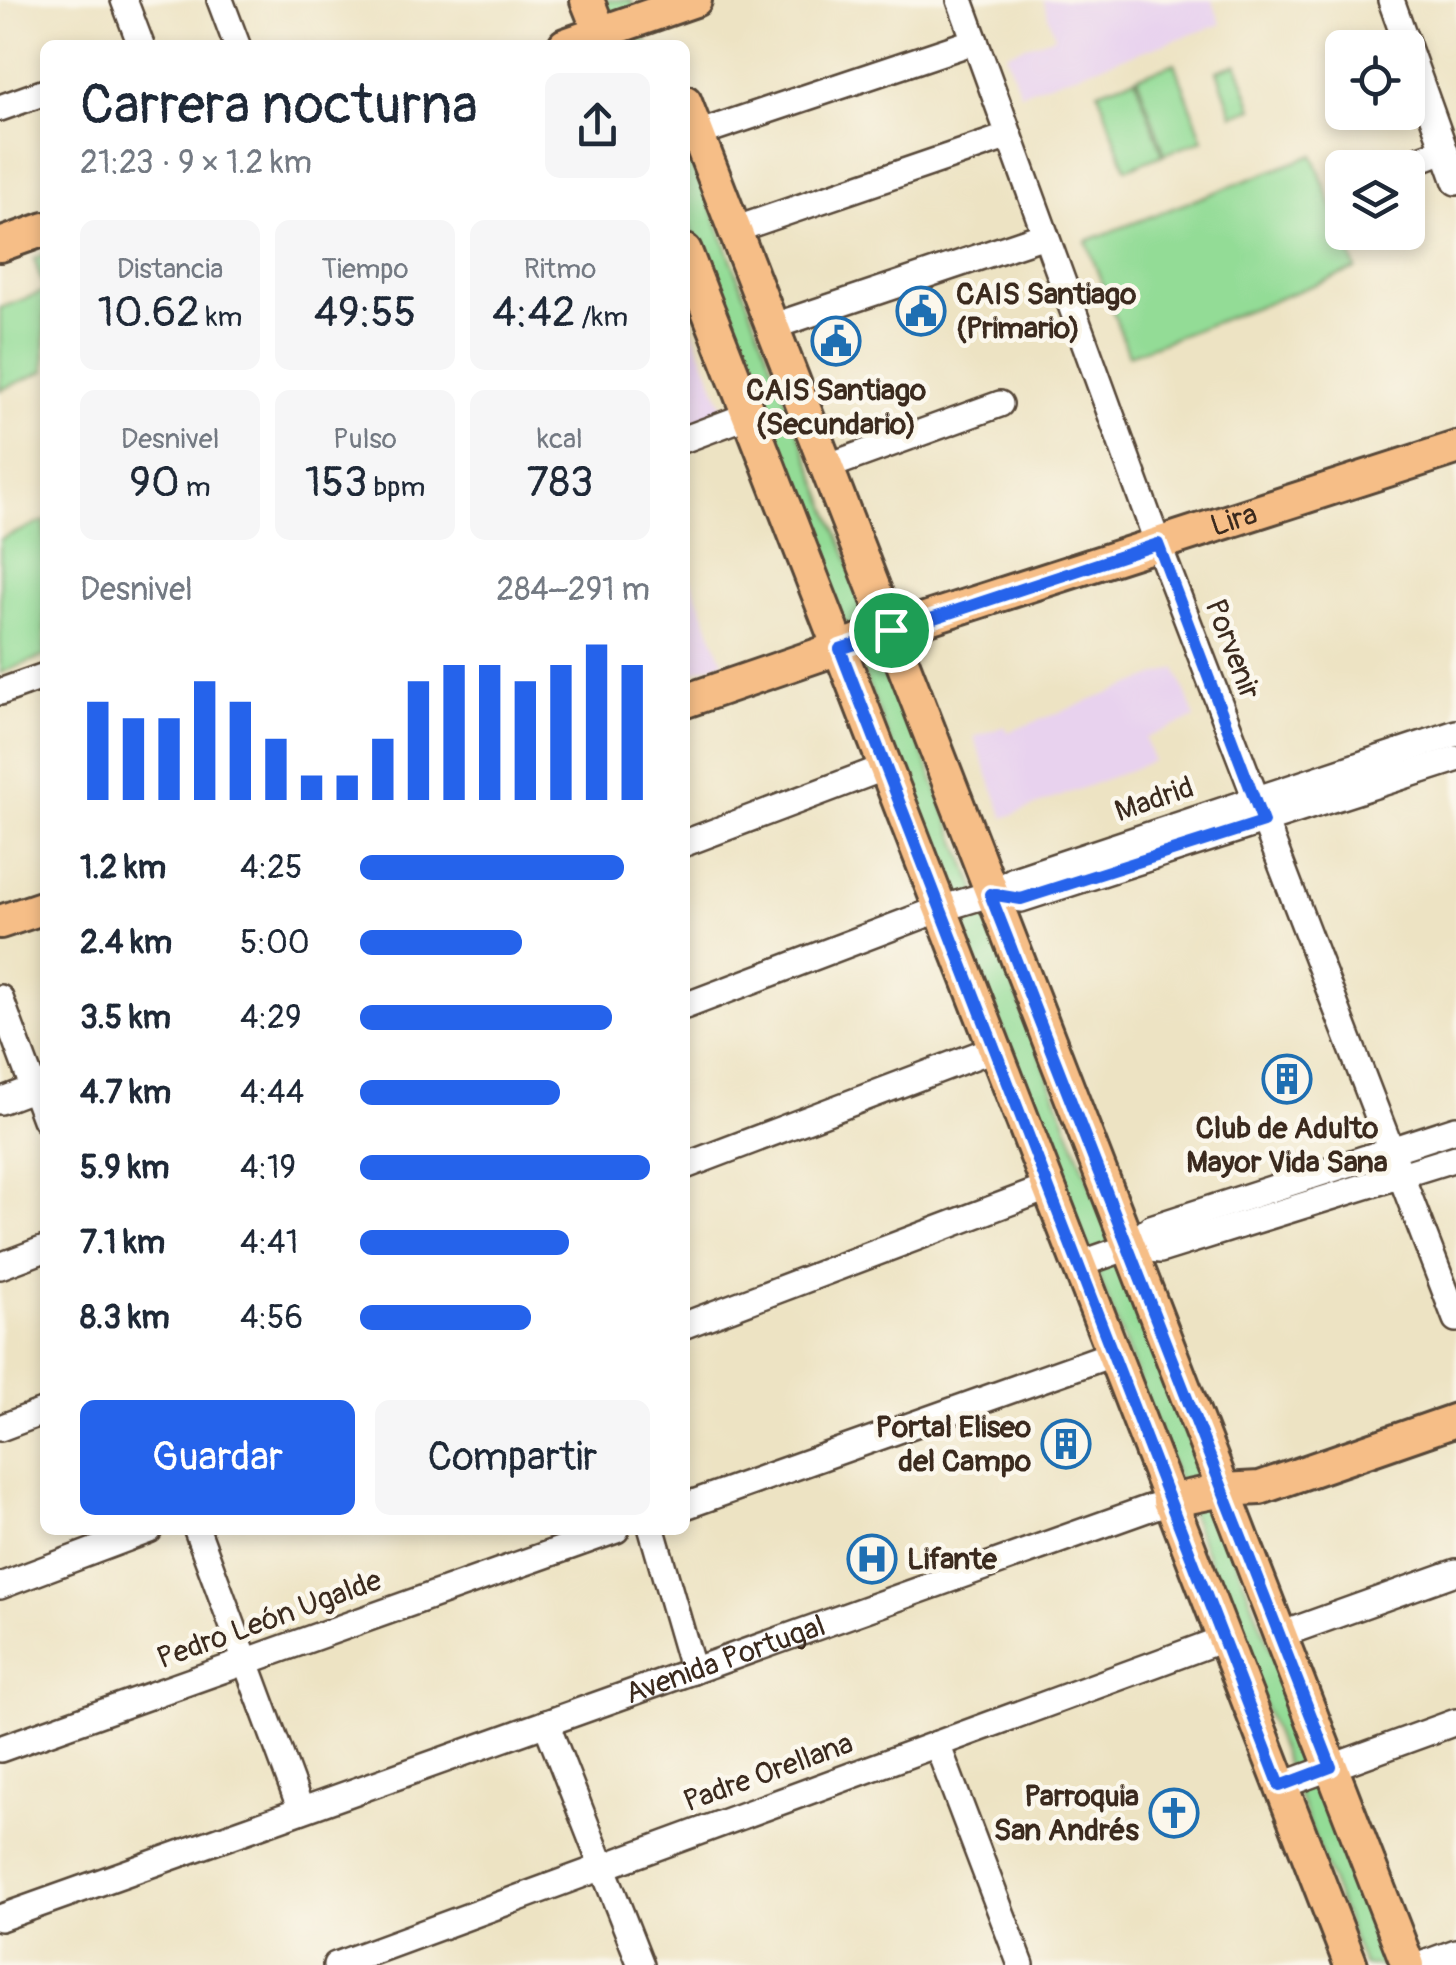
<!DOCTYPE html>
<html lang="es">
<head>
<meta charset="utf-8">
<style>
	:root { --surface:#fff; --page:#f6f6f7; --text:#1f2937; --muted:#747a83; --accent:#2563eb }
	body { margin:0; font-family:Pangolin,sans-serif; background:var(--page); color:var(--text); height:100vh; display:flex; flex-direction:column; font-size:38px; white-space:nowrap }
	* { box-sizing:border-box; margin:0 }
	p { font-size:32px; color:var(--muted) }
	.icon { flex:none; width:55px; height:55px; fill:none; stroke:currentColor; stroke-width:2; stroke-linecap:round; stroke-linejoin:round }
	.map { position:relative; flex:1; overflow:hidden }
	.details { position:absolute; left:40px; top:40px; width:650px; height:1495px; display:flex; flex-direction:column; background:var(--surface); border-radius:15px; box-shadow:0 5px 15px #0003 }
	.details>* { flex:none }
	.fabs { position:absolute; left:1325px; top:30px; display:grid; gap:20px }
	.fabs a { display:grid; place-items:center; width:100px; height:100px; border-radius:15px; background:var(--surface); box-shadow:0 5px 15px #0003; font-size:50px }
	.pin { position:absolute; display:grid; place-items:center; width:85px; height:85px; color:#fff; margin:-42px; border:5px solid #fff; border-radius:50%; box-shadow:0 2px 10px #0007 }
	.round { display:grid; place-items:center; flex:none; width:105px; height:105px; border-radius:15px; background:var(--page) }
	.head { display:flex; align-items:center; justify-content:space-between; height:170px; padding:0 40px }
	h1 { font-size:55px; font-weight:600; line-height:75px }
	.figures { display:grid; grid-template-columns:repeat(3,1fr); gap:15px; height:170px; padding:10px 40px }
	.figures div { display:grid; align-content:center; border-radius:15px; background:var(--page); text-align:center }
	.figures b { font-size:42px; font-weight:600 }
	.figures small { font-size:28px; font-weight:400 }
	.figures p { font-size:28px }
	.chart { height:280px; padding:20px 40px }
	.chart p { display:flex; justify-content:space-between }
	.chart svg { width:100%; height:180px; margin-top:10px; stroke:var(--accent); stroke-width:6 }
	.primary-button { display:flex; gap:20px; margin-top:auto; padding:20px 40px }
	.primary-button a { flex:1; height:115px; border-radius:15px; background:var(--accent); color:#fff; font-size:40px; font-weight:600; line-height:115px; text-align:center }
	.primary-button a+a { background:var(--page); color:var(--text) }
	ul { padding:0 40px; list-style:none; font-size:32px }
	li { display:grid; grid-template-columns:160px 120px 1fr; align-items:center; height:75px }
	li i { height:25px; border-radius:12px; background:var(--accent) }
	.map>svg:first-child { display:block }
</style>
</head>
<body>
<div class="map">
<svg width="1456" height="1965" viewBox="0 0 1456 1965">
	<rect width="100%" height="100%" fill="#fbf7ec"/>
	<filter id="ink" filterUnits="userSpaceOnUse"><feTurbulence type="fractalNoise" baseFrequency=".01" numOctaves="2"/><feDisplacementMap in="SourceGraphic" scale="20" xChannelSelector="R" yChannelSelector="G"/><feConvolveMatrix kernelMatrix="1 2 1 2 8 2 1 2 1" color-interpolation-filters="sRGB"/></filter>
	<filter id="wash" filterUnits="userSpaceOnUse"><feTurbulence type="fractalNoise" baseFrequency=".0048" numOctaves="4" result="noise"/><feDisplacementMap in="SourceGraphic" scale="40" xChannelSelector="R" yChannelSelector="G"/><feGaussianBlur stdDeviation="2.25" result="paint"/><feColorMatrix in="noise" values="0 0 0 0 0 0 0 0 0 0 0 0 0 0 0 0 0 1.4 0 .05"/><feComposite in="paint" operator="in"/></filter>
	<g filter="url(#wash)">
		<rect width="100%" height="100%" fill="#ede3c3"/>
		<g fill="#e8d2ee">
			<path d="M1043 0H1212L1221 24 1020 93 1006 53 1055 36Z"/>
			<path d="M685 312 726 414 685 429Z"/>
			<path d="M685 564 723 662 685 674Z"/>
			<path d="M1176 668 1195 718 1145 738 1153 761 1004 818 974 737 1005 726 1008 732Z"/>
		</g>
		<g fill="#93dc96" stroke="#67835a" stroke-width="2.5">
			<path d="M601 0H631L648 45H619Z"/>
			<path d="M1175 63 1203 140 1165 154 1137 77Z"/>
			<path d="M1237 64 1253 108 1233 115 1217 71Z"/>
			<path d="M1135 78 1163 155 1126 169 1098 91Z"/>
			<path d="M685 140 1393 1965H1363L1176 1475 685 215Z"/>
			<path d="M1313 155 1356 269 1129 355 1086 241Z"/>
			<path d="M45 254V371L0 390V308L45 291 34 259Z"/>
			<path d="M45 521V656L0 673V539Z"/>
		</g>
	</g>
	<g filter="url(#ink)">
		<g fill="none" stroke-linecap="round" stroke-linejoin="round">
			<g stroke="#564637" stroke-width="30">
				<g id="minor">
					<path d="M124 0 141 45"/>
					<path d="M220 0 237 45"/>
					<path d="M960 0 1158 544 1456 1319"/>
					<path d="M1391 0 1456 182"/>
					<path d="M0 108 45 92"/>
					<path d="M697 134 975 41"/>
					<path d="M1396 168 1444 150"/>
					<path d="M734 230 1009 136"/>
					<path d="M771 327 1045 235"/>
					<path d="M685 439 749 415"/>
					<path d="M826 467 1000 404"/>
					<path d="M0 692 45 676"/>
					<path d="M685 843 886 767"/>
					<path d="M990 894 1021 899 1456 759"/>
					<path d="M0 998 45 1119"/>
					<path d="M685 1006 940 909 990 894 1014 880 1456 733"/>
					<path d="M0 1101 45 1084"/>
					<path d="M685 1166 993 1049"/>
					<path d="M1129 1247 1151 1228 1456 1129"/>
					<path d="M1077 1265 1129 1247 1160 1250 1456 1158"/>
					<path d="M0 1266 45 1249"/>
					<path d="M685 1325 1047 1188"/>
					<path d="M0 1428 45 1411"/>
					<path d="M685 1506 1112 1354"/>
					<path d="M197 1530 301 1810"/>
					<path d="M652 1530 693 1671"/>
					<path d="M0 1586 149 1530"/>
					<path d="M1280 1635 1456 1572"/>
					<path d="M546 1723 641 1965"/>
					<path d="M937 1744 1021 1965"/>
					<path d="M0 1749 616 1530"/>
					<path d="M1280 1786 1456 1722"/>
					<path id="s1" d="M0 1918 1169 1501"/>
					<path d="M336 1965 1223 1639"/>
					<path d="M1421 1965 1456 1952"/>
				</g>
			</g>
			<g stroke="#564637" stroke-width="38">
				<g id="major">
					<path d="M587 0 605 45"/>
					<path d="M565 45 695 0"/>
					<path d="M685 102 1408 1965"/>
					<path d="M0 245 45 229"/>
					<path d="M685 251 1351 1965"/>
					<path id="s2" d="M685 701 891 630 1456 448"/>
					<path d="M0 922 45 907"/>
					<path d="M1169 1501 1223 1490 1260 1488 1456 1420"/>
				</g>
			</g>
			<use href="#minor" stroke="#fff" stroke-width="25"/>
			<use href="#major" stroke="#f6be87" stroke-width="32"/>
		</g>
	</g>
	<g fill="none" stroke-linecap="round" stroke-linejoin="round" filter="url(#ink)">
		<g stroke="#fff" stroke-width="20">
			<path id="route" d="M1158 544 1263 822 1021 899 990 894 1331 1767 1280 1786 840 649Z"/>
		</g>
		<use href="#route" stroke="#2563eb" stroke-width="12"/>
	</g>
	<defs>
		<g id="civic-ring" transform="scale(2.5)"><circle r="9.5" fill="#fbf7ec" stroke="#1f6fb2" stroke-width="1.5"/><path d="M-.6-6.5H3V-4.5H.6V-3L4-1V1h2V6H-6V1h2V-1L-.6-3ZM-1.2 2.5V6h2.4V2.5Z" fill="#1f6fb2"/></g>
		<g id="building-ring" transform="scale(2.5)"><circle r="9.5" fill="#fbf7ec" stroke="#1f6fb2" stroke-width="1.5"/><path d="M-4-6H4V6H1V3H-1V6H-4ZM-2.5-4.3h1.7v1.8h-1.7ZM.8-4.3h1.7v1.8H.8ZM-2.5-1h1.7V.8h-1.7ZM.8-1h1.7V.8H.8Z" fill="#1f6fb2"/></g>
		<g id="hospital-ring" transform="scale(2.5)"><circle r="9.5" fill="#fbf7ec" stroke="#1f6fb2" stroke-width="1.5"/><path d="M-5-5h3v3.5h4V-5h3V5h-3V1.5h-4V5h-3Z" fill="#1f6fb2"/></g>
		<g id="church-ring" transform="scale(2.5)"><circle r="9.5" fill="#fbf7ec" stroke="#1f6fb2" stroke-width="1.5"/><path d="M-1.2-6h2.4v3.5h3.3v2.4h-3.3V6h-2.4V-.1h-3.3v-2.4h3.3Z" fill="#1f6fb2"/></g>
	</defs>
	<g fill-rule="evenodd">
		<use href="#civic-ring" x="921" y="311"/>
		<use href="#civic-ring" x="836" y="341"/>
		<use href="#building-ring" x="1287" y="1079"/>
		<use href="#building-ring" x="1066" y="1444"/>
		<use href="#hospital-ring" x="872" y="1559"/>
		<use href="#church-ring" x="1174" y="1813"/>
	</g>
	<g text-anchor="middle" stroke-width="9" stroke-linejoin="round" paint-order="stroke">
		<g font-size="30" font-weight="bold" fill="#3b2a1e" stroke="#fbf7ec" text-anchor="start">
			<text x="956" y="304">CAIS Santiago<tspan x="956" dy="34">(Primario)</tspan></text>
			<text x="836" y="400" text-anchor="middle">CAIS Santiago<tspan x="836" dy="34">(Secundario)</tspan></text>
			<text x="1287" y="1138" text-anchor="middle">Club de Adulto<tspan x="1287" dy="34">Mayor Vida Sana</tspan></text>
			<text x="1031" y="1437" text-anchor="end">Portal Eliseo<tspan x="1031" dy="34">del Campo</tspan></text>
			<text x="907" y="1569">Lifante</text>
			<text x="1139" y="1806" text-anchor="end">Parroquia<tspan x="1139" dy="34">San Andrés</tspan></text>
		</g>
		<g font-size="30" fill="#3b2a1e" stroke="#fbf7ec">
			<text dy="10" stroke="none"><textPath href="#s2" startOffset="578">Lira</textPath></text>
			<text transform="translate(1233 649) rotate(69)" y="10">Porvenir</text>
			<text transform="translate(1154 799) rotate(-19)" y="10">Madrid</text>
			<text transform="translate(269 1619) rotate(-20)" y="10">Pedro León Ugalde</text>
			<text dy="10" stroke="none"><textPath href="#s1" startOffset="770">Avenida Portugal</textPath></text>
			<text transform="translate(768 1772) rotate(-20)" y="10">Padre Orellana</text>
		</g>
	</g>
</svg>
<div class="fabs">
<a><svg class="icon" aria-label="locate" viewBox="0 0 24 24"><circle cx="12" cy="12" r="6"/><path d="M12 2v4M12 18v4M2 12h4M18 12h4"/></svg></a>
<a><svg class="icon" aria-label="layers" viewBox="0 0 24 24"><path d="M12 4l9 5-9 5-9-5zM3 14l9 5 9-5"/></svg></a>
</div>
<div class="pin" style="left:891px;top:630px;background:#1e9e55"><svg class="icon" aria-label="arrive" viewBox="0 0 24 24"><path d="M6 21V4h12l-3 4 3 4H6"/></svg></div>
<section class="details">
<div class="head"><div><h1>Carrera nocturna</h1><p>21:23 · 9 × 1.2 km</p></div><a class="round"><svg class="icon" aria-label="share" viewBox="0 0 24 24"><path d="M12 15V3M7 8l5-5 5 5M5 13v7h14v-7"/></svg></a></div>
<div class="figures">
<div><p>Distancia</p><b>10.62<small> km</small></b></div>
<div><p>Tiempo</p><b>49:55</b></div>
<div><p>Ritmo</p><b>4:42<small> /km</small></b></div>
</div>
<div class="figures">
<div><p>Desnivel</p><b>90<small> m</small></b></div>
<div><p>Pulso</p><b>153<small> bpm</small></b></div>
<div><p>kcal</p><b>783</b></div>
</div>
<div class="chart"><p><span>Desnivel</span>284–291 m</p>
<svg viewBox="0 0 160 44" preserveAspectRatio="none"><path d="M5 44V20M15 44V24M25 44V24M35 44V15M45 44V20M55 44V29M65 44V38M75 44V38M85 44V29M95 44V15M105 44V11M115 44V11M125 44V15M135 44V11M145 44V6M155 44V11"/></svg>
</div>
<ul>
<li><b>1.2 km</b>4:25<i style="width:91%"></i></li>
<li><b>2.4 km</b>5:00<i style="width:56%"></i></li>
<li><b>3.5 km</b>4:29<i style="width:87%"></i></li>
<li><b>4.7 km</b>4:44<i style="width:69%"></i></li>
<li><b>5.9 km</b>4:19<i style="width:100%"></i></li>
<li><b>7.1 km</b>4:41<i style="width:72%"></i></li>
<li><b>8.3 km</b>4:56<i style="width:59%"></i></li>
</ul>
<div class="primary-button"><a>Guardar</a><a>Compartir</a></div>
</section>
</div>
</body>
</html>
